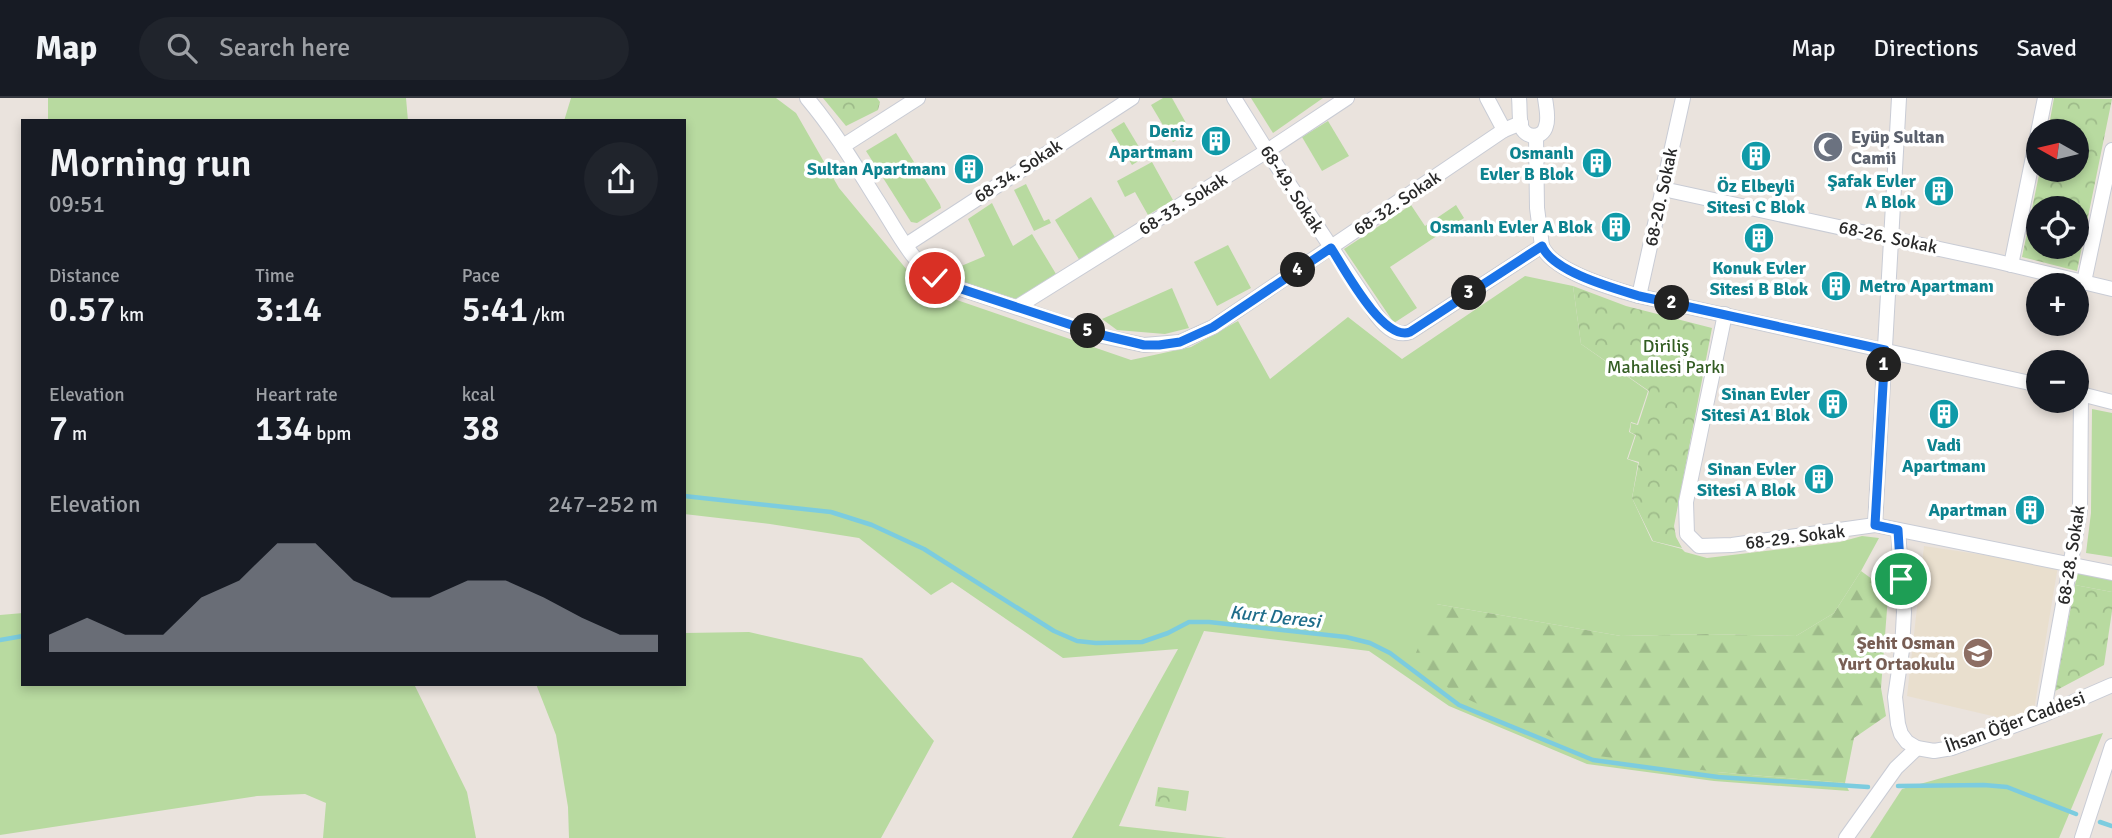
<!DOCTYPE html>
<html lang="en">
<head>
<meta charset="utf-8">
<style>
	:root { --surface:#171b24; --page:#20242c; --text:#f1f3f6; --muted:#9ea1a6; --line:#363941; --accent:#8c9099 }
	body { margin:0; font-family:Signika,sans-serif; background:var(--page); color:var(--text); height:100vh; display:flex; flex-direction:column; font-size:26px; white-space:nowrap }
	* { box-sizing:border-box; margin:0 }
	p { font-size:23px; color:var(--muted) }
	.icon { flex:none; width:38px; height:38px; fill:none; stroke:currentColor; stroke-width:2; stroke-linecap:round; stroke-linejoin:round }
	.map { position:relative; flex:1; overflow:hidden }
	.drawer { position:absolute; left:21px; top:21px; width:665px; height:567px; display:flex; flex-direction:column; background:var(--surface); border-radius:0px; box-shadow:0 4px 10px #0003 }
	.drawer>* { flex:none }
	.needle { width:46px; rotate:278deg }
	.tools { position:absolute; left:2026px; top:21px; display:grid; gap:14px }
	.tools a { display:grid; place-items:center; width:63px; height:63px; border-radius:50%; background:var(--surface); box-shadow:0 4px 10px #0003; font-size:35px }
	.pin { position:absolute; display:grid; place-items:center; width:60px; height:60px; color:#fff; margin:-30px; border:4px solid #fff; border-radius:50%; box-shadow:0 2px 7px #0007 }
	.km { position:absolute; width:35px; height:35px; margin:-18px; border-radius:50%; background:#222; color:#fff; font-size:19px; line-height:35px; text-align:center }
	.round { display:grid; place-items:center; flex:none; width:74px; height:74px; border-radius:37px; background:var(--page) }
	.head { display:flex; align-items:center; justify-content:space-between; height:119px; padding:0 28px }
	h1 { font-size:38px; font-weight:600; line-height:52px }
	.stats { display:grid; grid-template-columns:repeat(3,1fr); gap:10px; height:119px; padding:7px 28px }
	.stats div { display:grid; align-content:center }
	.stats b { font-size:35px; font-weight:600 }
	.stats small { font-size:19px; font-weight:400 }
	.stats p { font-size:19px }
	.chart { height:196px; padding:14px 28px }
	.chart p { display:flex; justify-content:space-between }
	.chart svg { width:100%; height:126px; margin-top:7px; fill:var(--accent); opacity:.7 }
	header { display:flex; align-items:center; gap:42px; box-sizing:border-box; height:98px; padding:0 35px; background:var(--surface); border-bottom:2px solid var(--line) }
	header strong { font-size:33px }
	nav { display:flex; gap:38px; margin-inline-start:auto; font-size:24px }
	.search { width:490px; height:63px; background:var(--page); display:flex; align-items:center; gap:18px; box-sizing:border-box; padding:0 24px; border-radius:38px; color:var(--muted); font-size:26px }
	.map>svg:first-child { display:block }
</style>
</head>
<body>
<header>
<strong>Map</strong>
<div class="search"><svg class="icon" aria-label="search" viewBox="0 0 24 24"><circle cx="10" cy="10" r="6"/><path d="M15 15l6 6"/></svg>Search here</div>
<nav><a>Map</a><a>Directions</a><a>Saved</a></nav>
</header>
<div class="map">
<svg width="2112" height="740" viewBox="0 0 2112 740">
	<defs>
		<pattern id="forest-firs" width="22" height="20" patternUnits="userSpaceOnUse" patternTransform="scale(1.75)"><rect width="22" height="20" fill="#b8daa0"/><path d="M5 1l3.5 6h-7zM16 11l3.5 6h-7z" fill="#9ebb8a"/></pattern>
		<pattern id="park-crowns" width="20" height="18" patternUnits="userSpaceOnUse" patternTransform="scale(1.75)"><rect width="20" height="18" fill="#b8daa0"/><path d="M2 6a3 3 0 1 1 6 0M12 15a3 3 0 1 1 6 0" fill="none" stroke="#9ebb8a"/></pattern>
	</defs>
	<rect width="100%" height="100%" fill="#eae3dd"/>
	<path fill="#e9dfce" d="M1924 448 2058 468 2034 612 2005 621 1907 598Z"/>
	<g fill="#b8daa0">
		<path d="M48 0H406L408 23H48Z"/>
		<path d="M571 0H776L796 15 839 90 922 190 1131 262 1191 249 1238 223 1270 281 1348 219 1402 261 1525 178 1573 188 1581 246 1648 293 1637 326 1631 324 1629 334 1635 337 1627 361 1638 365 1632 400 1652 443 1682 451 1685 454 1707 460 1840 444 1862 438 1879 440 1861 473 1834 515 1796 538 1706 536 1621 538 1436 506 1717 674 1845 685 1849 693 1714 683 1587 666 1449 608 1369 553 1204 533 1119 728 1227 740H1072L1178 551 1063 560 952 484 931 497 859 440 770 426 684 416V23H564Z"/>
		<path d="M1163 0H1172L1191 34 1173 44 1151 7Z"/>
		<path d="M1251 0H1323L1273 35Z"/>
		<path d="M1328 23 1349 58 1322 73 1302 39Z"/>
		<path d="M1124 24 1145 59 1132 67 1111 32Z"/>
		<path d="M896 35 940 106 941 110 917 125 911 124 866 53Z"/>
		<path d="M1152 64 1173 102 1148 117 1135 94 1125 99 1117 83Z"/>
		<path d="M1026 86 1044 123 1049 121 1051 125 1034 133 1014 92Z"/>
		<path d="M1091 99 1116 141 1080 163 1055 122Z"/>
		<path d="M992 105 1013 148 1032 136 1056 176 1020 202 951 181 947 174 985 158 968 121Z"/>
		<path d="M1411 107 1425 128 1456 107 1464 120 1390 169 1417 210 1394 225 1344 151Z"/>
		<path d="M1228 147 1251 190 1217 208 1194 164Z"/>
		<path d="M1172 190 1189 230 1165 236 1117 232 1102 221Z"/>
		<path d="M2092 311 2112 315V459L2086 455 2091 415Z"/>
		<path d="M2078 473 2112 480V494L2075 487Z"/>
		<path d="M23 515V586H414L467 694 476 740H323L326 705 305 696 257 698 0 737V517Z"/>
		<path d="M749 534 862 560 934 643 881 740H569L568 709 556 637 536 586H684V535Z"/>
		<path d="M2103 635 2059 740H1870L1902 691Z"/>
	</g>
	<path fill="url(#forest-firs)" d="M1861 473 1872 481 1889 485 1881 590 1886 618 1854 640 1845 685 1717 674 1591 657 1456 596 1413 562 1436 506 1621 538 1706 536 1796 538 1834 515Z"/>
	<g fill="url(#park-crowns)" fill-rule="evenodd">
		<path d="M823 0H877L880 4 878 12 846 28Z"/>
		<path d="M2054 0 2112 1 2077 173 2022 159 2040 72H2077V33H2048ZM2077 110V149H2039V110Z"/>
		<path d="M1573 188 1626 208 1712 230 1674 428 1676 439 1682 450 1653 443 1632 400 1639 364 1628 361 1636 337 1630 334 1631 325 1638 327 1649 293 1581 246Z"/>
		<path d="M2075 487 2112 494V513L2104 567 2055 593Z"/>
		<path d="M1158 689 1189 693 1186 713 1155 708Z"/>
	</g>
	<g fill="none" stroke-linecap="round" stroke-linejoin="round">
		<g stroke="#7cccdf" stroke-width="4.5">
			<path d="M684 398 831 414 872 427 924 451 1054 533 1077 543 1096 545 1142 544 1168 535 1189 524H1209L1346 539 1370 545 1390 555 1459 607 1593 662 1718 679 1868 689"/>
			<path d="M0 542 23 538"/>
			<path d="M1898 688 1984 687 2007 689 2076 716"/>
			<path d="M2100 724 2112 728"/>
		</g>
		<g stroke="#c9ccd5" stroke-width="16">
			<g id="street">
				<path d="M807 0C834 32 855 67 877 102 896 131 912 167 943 185L1102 238 1144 247 1180 244 1213 229 1504 32 1521 25"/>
				<path d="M1234 0 1267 53 1373 212C1381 224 1394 240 1410 234L1542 148"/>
				<path d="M1487 0 1504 32"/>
				<path d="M1519 0C1520 9 1519 20 1521 28 1525 41 1543 41 1546 28 1549 20 1546 8 1545 0"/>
				<path d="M1536 38 1537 110 1542 148C1553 174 1614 191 1639 198L2039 287"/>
				<path d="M843 48 918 0"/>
				<path d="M1663 91 1995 163 2112 191"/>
				<path d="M906 147 1132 0"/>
				<path d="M2011 167 2045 0"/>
				<path d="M2084 184 2112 52"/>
				<path d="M1639 198 1683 0"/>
				<path d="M1017 209 1267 53 1347 0"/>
				<path d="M1725 216 1686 404 1687 436 1699 448 1732 447 1875 427 2112 475"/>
				<path d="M2077 295 2112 304"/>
				<path d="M1875 427 1899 0"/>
				<path d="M1898 432 1904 514 1902 552 1895 599 1898 626 1901 636 1907 644 1917 650 1934 653 1952 650 2043 617 2112 587"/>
				<path d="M2043 617 2080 413 2081 296"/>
				<path d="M1846 740 1896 670 1917 650"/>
				<path d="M2082 740 2112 648"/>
			</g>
		</g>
		<use href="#street" stroke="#fff" stroke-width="14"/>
	</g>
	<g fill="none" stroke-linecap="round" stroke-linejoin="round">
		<g stroke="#fff" stroke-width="14">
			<path id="route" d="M935 180 943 185 1102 237 1144 247H1159L1180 244 1213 229 1331 150C1344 170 1383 244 1410 234L1542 148C1553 174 1613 190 1639 198L1885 252 1875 427 1898 432 1901 481"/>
		</g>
		<use href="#route" stroke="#1a73e8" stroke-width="9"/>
	</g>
	<defs>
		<g id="building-disc" transform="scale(1.575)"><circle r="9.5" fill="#0f9aa8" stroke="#fff"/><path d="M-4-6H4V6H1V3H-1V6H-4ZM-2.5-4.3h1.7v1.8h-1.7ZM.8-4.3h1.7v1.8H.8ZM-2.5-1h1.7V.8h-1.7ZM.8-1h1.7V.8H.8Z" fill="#fff"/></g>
		<g id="mosque-disc" transform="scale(1.575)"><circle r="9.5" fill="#6b7280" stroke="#fff"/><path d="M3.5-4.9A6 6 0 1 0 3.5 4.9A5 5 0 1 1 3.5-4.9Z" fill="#fff"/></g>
		<g id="school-disc" transform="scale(1.575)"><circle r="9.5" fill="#8d6e63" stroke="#fff"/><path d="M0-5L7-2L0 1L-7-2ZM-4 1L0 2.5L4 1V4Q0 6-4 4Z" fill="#fff"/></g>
	</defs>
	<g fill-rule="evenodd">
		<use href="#building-disc" x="1216" y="43"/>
		<use href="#mosque-disc" x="1828" y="49"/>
		<use href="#building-disc" x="1756" y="58"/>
		<use href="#building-disc" x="1597" y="65"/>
		<use href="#building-disc" x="969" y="71"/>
		<use href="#building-disc" x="1939" y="93"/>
		<use href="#building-disc" x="1616" y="129"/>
		<use href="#building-disc" x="1759" y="140"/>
		<use href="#building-disc" x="1836" y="188"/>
		<use href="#building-disc" x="1833" y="306"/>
		<use href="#building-disc" x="1944" y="316"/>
		<use href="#building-disc" x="1819" y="381"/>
		<use href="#building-disc" x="2030" y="412"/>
		<use href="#school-disc" x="1978" y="555"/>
	</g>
	<g text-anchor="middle" stroke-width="7" stroke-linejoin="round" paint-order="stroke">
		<g font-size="18" font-weight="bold" fill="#0d838f" stroke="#fff" text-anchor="end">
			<text x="1193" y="39">Deniz<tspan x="1193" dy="21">Apartmanı</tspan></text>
			<text x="1574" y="61">Osmanlı<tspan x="1574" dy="21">Evler B Blok</tspan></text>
			<text x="946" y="77">Sultan Apartmanı</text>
			<text x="1916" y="89">Şafak Evler<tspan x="1916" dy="21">A Blok</tspan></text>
			<text x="1756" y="94" text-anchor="middle">Öz Elbeyli<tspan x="1756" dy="21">Sitesi C Blok</tspan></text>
			<text x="1593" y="135">Osmanlı Evler A Blok</text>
			<text x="1759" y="176" text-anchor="middle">Konuk Evler<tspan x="1759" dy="21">Sitesi B Blok</tspan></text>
			<text x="1859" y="194" text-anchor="start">Metro Apartmanı</text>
			<text x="1810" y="302">Sinan Evler<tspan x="1810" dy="21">Sitesi A1 Blok</tspan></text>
			<text x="1944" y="353" text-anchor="middle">Vadi<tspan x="1944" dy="21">Apartmanı</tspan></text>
			<text x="1796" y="377">Sinan Evler<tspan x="1796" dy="21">Sitesi A Blok</tspan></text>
			<text x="2007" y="418">Apartman</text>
		</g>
		<g font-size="18" font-weight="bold" fill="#5b616d" stroke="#fff" text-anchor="start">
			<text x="1851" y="45">Eyüp Sultan<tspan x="1851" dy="21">Camii</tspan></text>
		</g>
		<g font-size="18" fill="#292929" stroke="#fff">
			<text transform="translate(1018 73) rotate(-33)" y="6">68-34. Sokak</text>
			<text transform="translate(1292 91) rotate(57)" y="6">68-49. Sokak</text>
			<text transform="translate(1661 99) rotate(-78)" y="6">68-20. Sokak</text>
			<text transform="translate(1397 105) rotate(-34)" y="6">68-32. Sokak</text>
			<text transform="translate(1183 106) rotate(-32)" y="6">68-33. Sokak</text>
			<text transform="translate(1888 139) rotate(12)" y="6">68-26. Sokak</text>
			<text transform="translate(1795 439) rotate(-7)" y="6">68-29. Sokak</text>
			<text transform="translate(2071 457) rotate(-81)" y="6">68-28. Sokak</text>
			<text transform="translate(2015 624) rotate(-20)" y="6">İhsan Öğer Caddesi</text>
		</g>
		<g font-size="18" fill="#335d23" stroke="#fff">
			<text x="1666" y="254">Diriliş<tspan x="1666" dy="21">Mahallesi Parkı</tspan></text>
		</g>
		<g font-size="18" font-weight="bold" fill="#785e54" stroke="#fff" text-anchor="end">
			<text x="1955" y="551">Şehit Osman<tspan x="1955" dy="21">Yurt Ortaokulu</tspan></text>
		</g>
		<g font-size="19" font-style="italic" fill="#1d6c8a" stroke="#fff">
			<text transform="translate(1275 518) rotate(6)" y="7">Kurt Deresi</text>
		</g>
	</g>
</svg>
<div class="tools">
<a><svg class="needle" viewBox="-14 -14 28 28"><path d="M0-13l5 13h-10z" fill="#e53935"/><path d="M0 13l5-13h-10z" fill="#9ea1a6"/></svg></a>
<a><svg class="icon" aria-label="locate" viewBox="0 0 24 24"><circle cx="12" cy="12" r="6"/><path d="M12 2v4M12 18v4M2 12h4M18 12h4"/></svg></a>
<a>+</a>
<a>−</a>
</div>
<div class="pin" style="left:1901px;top:481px;background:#1e9e55"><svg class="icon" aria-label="arrive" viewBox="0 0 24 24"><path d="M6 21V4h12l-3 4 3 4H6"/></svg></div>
<div class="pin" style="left:935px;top:180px;background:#d93025"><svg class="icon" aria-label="check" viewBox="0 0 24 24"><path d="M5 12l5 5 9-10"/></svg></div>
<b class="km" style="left:1884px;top:267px">1</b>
<b class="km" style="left:1672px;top:205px">2</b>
<b class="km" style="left:1469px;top:195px">3</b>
<b class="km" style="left:1298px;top:172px">4</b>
<b class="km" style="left:1088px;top:233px">5</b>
<section class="drawer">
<div class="head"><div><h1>Morning run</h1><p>09:51</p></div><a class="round"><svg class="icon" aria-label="share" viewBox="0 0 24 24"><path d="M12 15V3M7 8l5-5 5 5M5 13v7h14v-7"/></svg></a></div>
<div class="stats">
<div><p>Distance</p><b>0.57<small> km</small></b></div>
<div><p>Time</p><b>3:14</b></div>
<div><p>Pace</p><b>5:41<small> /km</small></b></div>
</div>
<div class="stats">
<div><p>Elevation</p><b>7<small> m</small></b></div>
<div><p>Heart rate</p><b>134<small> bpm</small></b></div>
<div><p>kcal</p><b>38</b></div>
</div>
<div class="chart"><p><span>Elevation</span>247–252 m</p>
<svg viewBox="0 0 160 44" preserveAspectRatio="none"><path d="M0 44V38L10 32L20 38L30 38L40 25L50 19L60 6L70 6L80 19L90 25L100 25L110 19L120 19L130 25L140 32L150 38L160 38V44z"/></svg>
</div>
</section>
</div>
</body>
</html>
